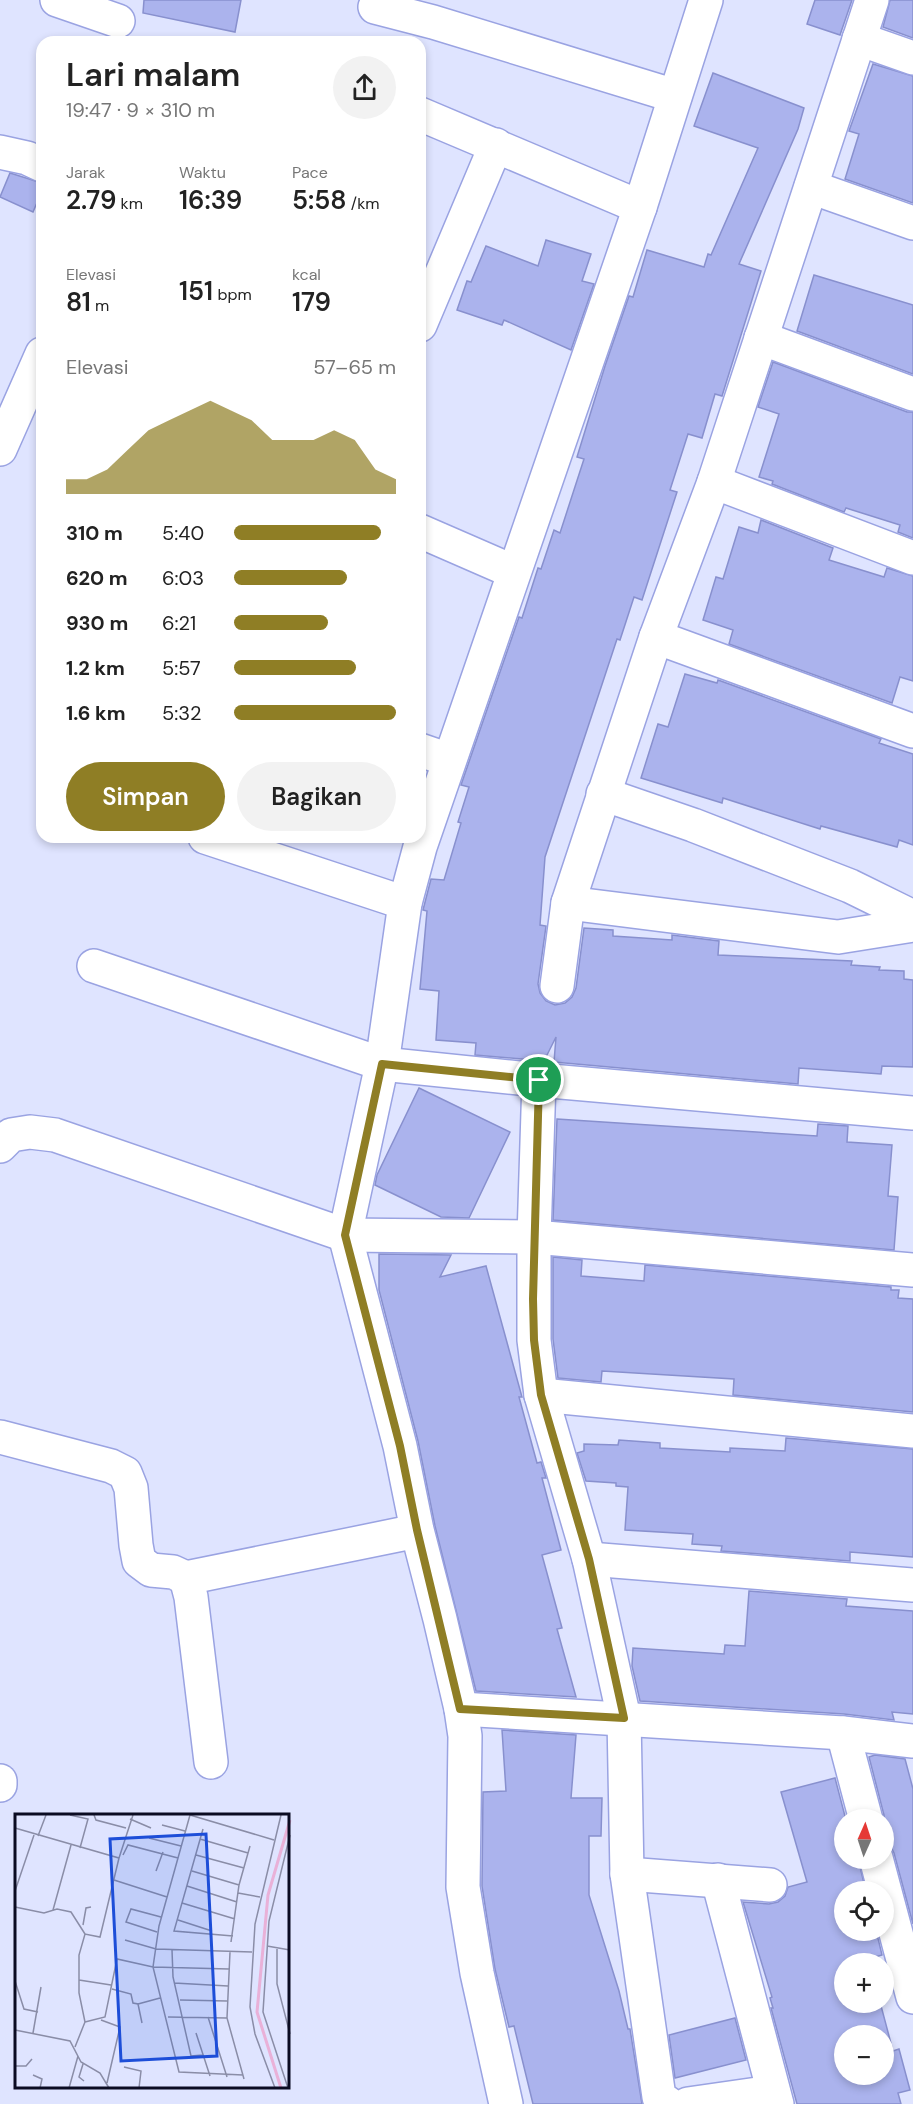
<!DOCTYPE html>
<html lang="id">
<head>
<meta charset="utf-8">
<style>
	:root { --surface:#fff; --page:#f2f2f2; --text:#222; --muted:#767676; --accent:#8f7e25 }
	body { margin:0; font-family:"DM Sans",sans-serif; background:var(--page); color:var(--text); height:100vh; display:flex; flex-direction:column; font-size:22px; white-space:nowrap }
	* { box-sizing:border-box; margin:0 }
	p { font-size:20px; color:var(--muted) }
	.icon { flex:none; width:33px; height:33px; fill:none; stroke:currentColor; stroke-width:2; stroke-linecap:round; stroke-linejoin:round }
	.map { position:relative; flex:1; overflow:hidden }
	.drawer { position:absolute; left:36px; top:36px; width:390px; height:807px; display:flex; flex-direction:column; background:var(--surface); border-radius:18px; box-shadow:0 3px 9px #0003 }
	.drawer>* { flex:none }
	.needle { width:39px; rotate:3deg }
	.tools { position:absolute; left:834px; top:1809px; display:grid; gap:12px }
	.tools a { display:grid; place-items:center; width:60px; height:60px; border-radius:50%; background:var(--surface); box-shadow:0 3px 9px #0003; font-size:30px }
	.pin { position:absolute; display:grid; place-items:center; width:51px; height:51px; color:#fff; margin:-26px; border:3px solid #fff; border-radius:50%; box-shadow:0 2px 6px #0007 }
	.round { display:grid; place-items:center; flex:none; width:63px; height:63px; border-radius:32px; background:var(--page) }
	.summary { display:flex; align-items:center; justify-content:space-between; height:102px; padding:0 30px }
	h1 { font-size:33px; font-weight:600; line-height:45px }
	.figures { display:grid; grid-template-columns:repeat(3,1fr); gap:9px; height:102px; padding:6px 30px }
	.figures div { display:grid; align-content:center }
	.figures b { font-size:26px; font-weight:600 }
	.figures small { font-size:16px; font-weight:400 }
	.figures p { font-size:16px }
	.chart { height:168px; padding:12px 30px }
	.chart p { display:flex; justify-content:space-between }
	.chart svg { width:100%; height:108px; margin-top:6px; fill:var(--accent); opacity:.7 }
	.action { display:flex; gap:12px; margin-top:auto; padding:12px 30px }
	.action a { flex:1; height:69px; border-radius:36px; background:var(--accent); color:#fff; font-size:24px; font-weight:600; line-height:69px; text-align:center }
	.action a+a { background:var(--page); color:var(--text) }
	ul { padding:0 30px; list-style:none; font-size:20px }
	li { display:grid; grid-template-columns:96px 72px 1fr; align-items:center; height:45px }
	li i { height:15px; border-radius:8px; background:var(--accent) }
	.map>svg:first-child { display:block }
</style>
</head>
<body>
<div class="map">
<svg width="913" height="2104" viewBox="0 0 913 2104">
	<rect width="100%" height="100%" fill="#dfe4ff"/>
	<g fill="#abb3ed" stroke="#8890ce" stroke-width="1.5" fill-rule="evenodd">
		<path d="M144 0H241L235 32 143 13Z"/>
		<path d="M815 0H852L840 35 807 24Z"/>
		<path d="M890 0H913V38L883 27Z"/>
		<path d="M873 64 913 76V203L845 179 859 134 849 131Z"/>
		<path d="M713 73 804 108 798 129 739 264 761 271 722 396 715 394 702 438 688 434 670 490 677 492 642 600 634 597 620 640 617 639 545 857 540 925 546 926 538 984 540 993 546 1001 555 1005 565 1003 572 997 576 988 584 928 613 930V936L672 940V935L719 941 718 955 852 961 851 965 880 967 879 970 904 971V979L913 980V1067L882 1066 881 1074 799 1068 798 1084 565 1063 554 1062 556 1037 544 1061 475 1055 476 1043 436 1040 439 991 420 989 427 911 423 910 431 879 444 880 461 823 458 822 469 787 461 785 519 617 522 618 538 568 541 569 554 530 560 533 584 459 577 457 605 366 629 296 633 297 647 250 704 267 708 254 711 255 758 148 694 126Z"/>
		<path d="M10 173 42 183V191L33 212 0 197Z"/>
		<path d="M546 240 591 254 582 281 594 284 571 350 504 320 502 325 457 310 467 281 471 282 486 246 538 266Z"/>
		<path d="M814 275 913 305V374L797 331Z"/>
		<path d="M773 362 907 412H913V538L898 532 900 525 846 508 844 512 772 484 773 481 759 477 779 414 758 407Z"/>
		<path d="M761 520 833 548 829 560 884 577 887 568 913 576V681L900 677 892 703 729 644 733 630 703 620 716 577 723 579 739 527 758 533Z"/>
		<path d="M685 674 717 683 718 680 881 739 879 743 913 754V845L899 840 897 847 821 826 820 829 723 798 722 803 641 778 658 724 668 727Z"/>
		<path d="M419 1088 510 1132 469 1218 441 1217 375 1185 377 1175Z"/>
		<path d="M557 1119 817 1136 818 1124 848 1126 847 1142 892 1145 888 1196 898 1197 894 1250 553 1220Z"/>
		<path d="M379 1254 451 1255 440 1277 486 1266 522 1397H519L537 1463 541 1462 546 1478H542L561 1550 542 1555 562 1628 557 1629 576 1697 476 1691 435 1526 418 1441 379 1290Z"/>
		<path d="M553 1257 582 1260 581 1276 644 1281 645 1265 891 1287V1290H899L898 1298 913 1299V1412L733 1395 734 1379 602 1371 601 1382 558 1378 553 1339Z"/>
		<path d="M786 1438 913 1449V1557L850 1552V1561L721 1551 722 1546 692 1544 693 1534 625 1530 628 1487 616 1486V1483L586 1481 577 1453 584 1451V1444L618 1445 619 1440 660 1443V1448L730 1452V1448L785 1451Z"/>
		<path d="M749 1591 847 1599 846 1606 913 1611V1714L892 1712 894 1720 844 1714 640 1701 632 1666 633 1648 724 1654 725 1645 745 1646Z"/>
		<path d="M502 1730 576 1735 571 1798H602L601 1836H589V1895L619 1991 628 2029H630L642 2104H533L514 2026 509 2027 495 1969 482 1886 483 1792 506 1791Z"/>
		<path d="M875 1755 905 1759 913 1789V1924L894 1853 890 1845 884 1841V1815L869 1757Z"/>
		<path d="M835 1778 846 1820H844V1858H858L866 1892H844V1930H876L882 1955 868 1959 869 1964H844V2002H880L893 2051 899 2049 910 2090 898 2093 901 2104H797L771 2008H773L770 1998 772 1997 743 1902 769 1904 778 1902 785 1896 788 1887 807 1882 781 1792ZM844 2036H884V2074H844Z"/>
		<path d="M735 2018 746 2060 675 2078 669 2035Z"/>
	</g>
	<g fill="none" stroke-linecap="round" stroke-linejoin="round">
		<g stroke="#9aa3e2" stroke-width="36">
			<g id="minor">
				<path d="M57 0 118 21"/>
				<path d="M872 0 714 482 656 637 568 903 838 937 913 925"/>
				<path d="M375 7 433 22 675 96"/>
				<path d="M859 39 913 58"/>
				<path d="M420 114 640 207"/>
				<path d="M0 152 27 158 42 165"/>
				<path d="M811 187 913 223"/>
				<path d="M420 325 496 145"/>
				<path d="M761 338 913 394"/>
				<path d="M0 449 42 354"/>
				<path d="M714 482 913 558"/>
				<path d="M420 531 514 572"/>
				<path d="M656 637 913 731"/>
				<path d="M420 750 449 760"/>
				<path d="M603 794 693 825 850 886 913 917"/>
				<path d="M205 837 405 903"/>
				<path d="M94 966 382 1064 539 1080 913 1113"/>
				<path d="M557 986 568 903"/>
				<path d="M539 1080 534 1237V1340L541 1395 589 1559 624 1718 627 1874 659 2097 669 2104"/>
				<path d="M0 1146 11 1135 30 1132 55 1135 345 1235 534 1237 913 1270"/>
				<path d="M541 1395 913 1431"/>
				<path d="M0 1437 111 1466 125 1473 131 1488 136 1545 139 1561 151 1570 173 1572 186 1578 191 1597 211 1762"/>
				<path d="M589 1559 913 1585"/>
				<path d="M186 1578 402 1534"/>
				<path d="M461 1709 843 1733 913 1741"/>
				<path d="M843 1733 866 1820"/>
				<path d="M0 1781V1785"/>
				<path d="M876 1858 913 1997"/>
				<path d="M627 1874 770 1885"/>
				<path d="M718 1880 777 2104"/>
				<path d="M506 2104 477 1973 463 1887 465 1736 461 1709 440 1619 417 1530 400 1446 345 1235 382 1064 405 903 420 847 640 207 706 0"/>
				<path d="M688 2104 773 2092"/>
			</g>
		</g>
		<use href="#minor" stroke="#fff" stroke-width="33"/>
	</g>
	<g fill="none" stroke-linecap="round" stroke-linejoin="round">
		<g stroke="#fff" stroke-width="12">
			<path id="route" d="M382 1064 539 1080 533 1299 534 1340 541 1395 589 1559 624 1718 460 1709 417 1530 400 1446 345 1235Z"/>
		</g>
		<use href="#route" stroke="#8f7e25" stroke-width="8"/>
	</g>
	<g transform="translate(15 1814)">
		<rect width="274" height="274" fill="#dfe4ff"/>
		<path fill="none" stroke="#e9b1d8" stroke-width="3" d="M266 274 242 198 253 81 275 6"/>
		<path fill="none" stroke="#8a8da7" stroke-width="1.5" d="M55 1 73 5 65 34M79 1 81 6 111 14M175 1 144 112 138 153 164 258 228 261M175 1 259 26M115 5 136 14M147 11 170 17M0 14 104 44 118 1M188 15 159 117 218 122M23 22 31 1M134 24 166 32M185 25 233 39M108 41 113 31 163 44M181 41 229 54M141 57 148 38M177 57 224 71M99 66 152 83M172 72 222 88M0 77 19 21M223 79 245 83M167 89 220 105M0 93 29 99 42 95 56 98 70 120M38 96 56 31M163 106 197 117M68 111 71 94 76 93M142 118 111 108 116 95 146 103M110 126 141 135 237 138M216 128 224 71 235 32M252 132 275 136M262 135V170L275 220M157 136 158 163 176 242 188 241M215 138 212 204 229 265M64 166 96 171M0 167 9 195 23 198M159 169 213 172M97 175 116 180 118 189 123 190 127 209M165 186 212 187M123 190 145 184M153 203 212 204M193 203 212 263M86 206 105 213 92 269M70 208 90 203 102 145 138 153 214 155M0 216 55 227 66 248 85 259 94 274M18 219 26 173M181 219 195 262M60 233 70 208 64 179V141L70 120 85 123 104 44M68 250 64 263 69 267M0 252H11L17 245M109 253 126 257 124 274M18 261 27 265 25 274M54 274 63 242M260 274 240 220 235 193 240 110 266 1M273 274 248 198 254 107 275 21"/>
		<path fill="#1d4ed8" fill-opacity="0.15" stroke="#1d4ed8" stroke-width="3" d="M191 20 202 242 106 247 95 25Z"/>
		<rect width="274" height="274" fill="none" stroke="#0a0b22" stroke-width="3"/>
	</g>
</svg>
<div class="tools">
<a><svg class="needle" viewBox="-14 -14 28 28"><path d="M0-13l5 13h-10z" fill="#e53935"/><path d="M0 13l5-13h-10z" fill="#767676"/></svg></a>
<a><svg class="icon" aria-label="locate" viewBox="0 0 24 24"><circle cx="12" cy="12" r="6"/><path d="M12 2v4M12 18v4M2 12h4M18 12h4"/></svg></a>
<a>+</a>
<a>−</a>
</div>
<div class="pin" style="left:539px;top:1080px;background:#1e9e55"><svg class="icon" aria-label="arrive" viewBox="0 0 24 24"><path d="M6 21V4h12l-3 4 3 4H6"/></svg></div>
<section class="drawer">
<div class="summary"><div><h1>Lari malam</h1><p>19:47 · 9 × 310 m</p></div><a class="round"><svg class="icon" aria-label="share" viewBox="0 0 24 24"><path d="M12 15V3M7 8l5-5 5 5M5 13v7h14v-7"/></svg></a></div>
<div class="figures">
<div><p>Jarak</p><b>2.79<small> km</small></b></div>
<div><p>Waktu</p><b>16:39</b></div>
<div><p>Pace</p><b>5:58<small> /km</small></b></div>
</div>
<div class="figures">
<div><p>Elevasi</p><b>81<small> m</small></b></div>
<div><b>151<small> bpm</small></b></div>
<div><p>kcal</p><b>179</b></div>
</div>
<div class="chart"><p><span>Elevasi</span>57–65 m</p>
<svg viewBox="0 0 160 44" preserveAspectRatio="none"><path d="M0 44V38L10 38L20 34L30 26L40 18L50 14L60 10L70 6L80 10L90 14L100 22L110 22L120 22L130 18L140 22L150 34L160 38V44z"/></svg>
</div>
<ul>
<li><b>310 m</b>5:40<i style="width:91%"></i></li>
<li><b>620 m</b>6:03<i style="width:70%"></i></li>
<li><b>930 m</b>6:21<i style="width:58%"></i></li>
<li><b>1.2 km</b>5:57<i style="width:75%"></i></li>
<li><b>1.6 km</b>5:32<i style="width:100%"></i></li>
</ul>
<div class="action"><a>Simpan</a><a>Bagikan</a></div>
</section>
</div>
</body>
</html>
